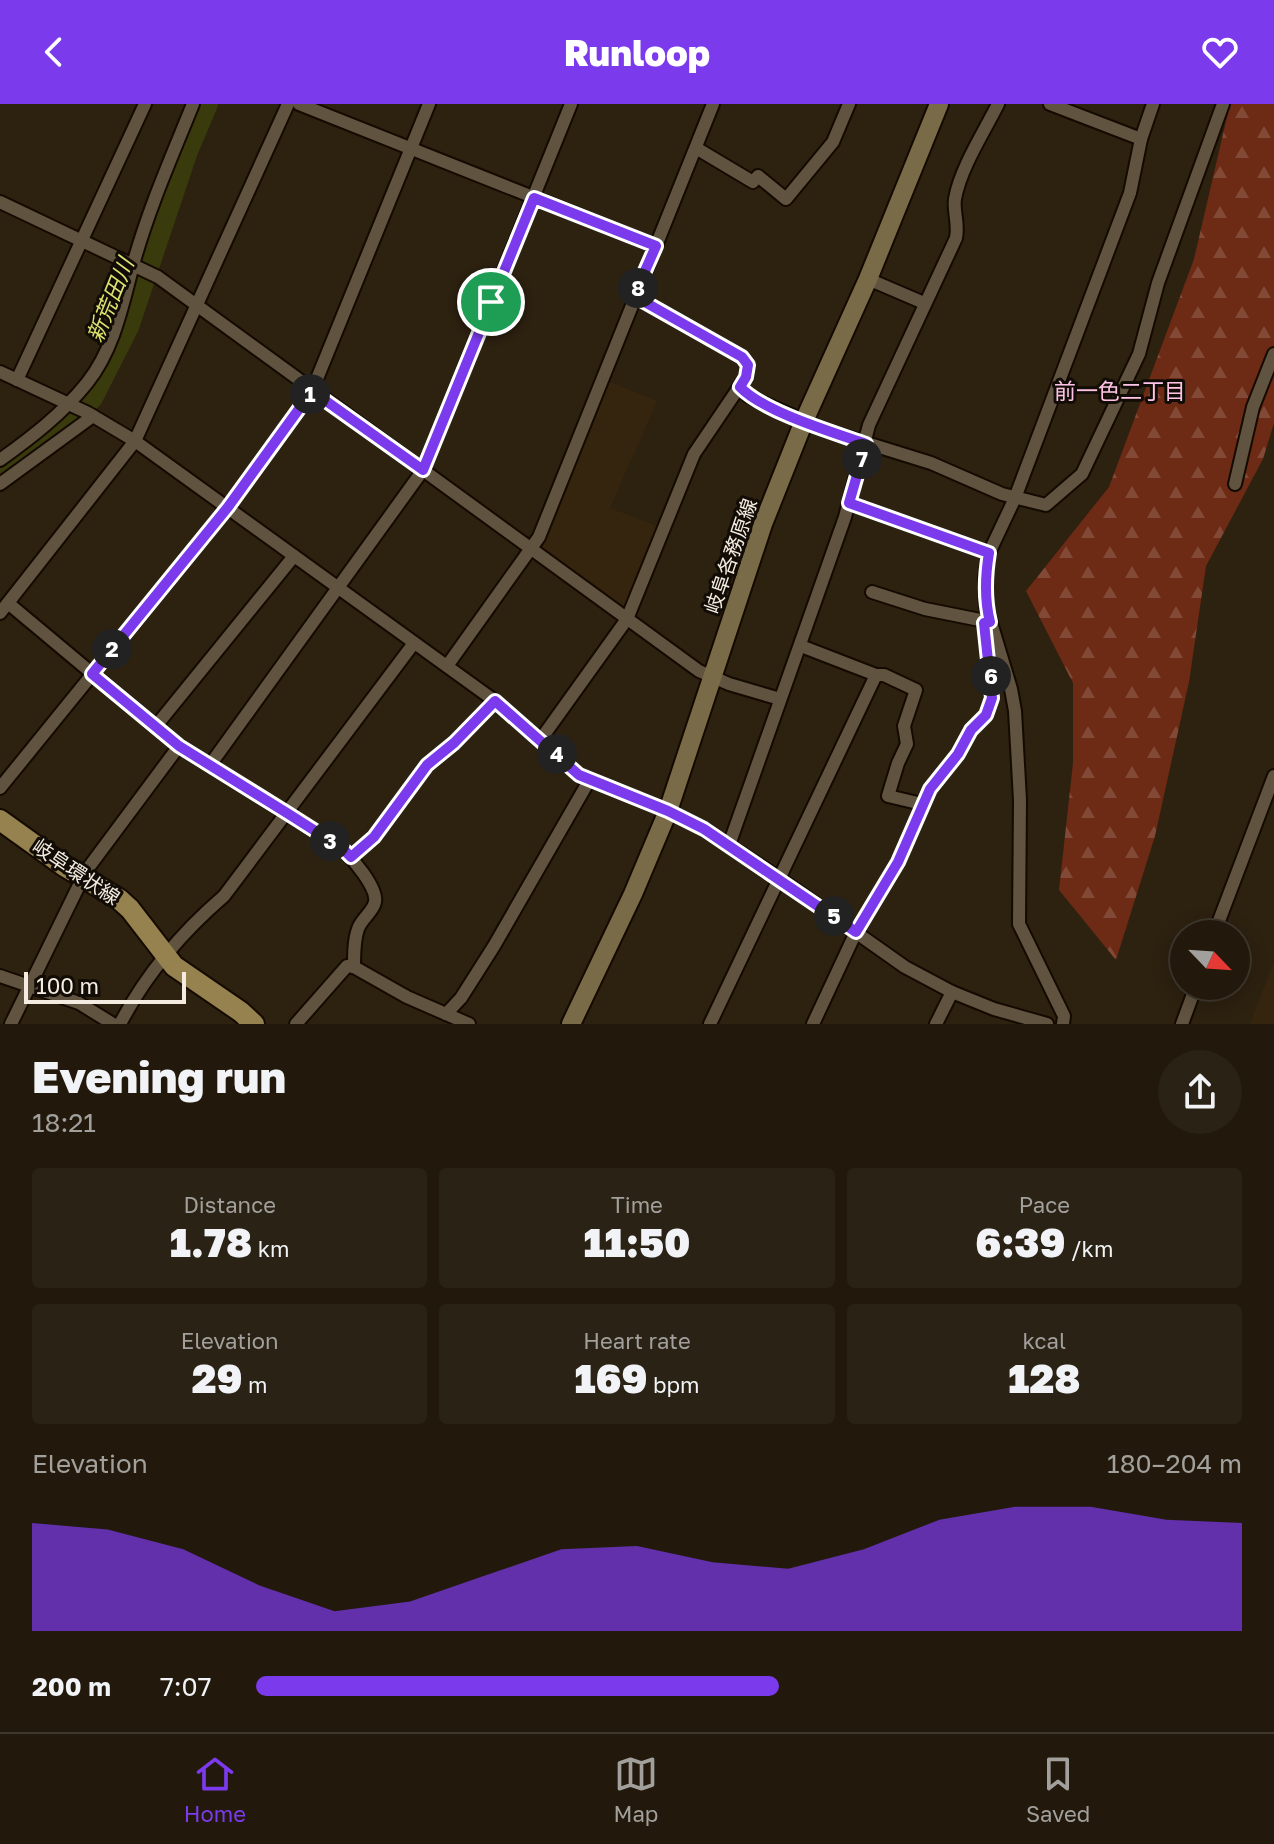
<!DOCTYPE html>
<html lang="en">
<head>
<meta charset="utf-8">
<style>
	:root { --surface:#22190c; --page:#2a2215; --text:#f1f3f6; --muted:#a2a09d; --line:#3f382d; --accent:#7c3aed }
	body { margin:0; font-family:"Golos Text","Noto Sans JP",sans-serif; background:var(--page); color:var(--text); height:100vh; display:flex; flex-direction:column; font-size:30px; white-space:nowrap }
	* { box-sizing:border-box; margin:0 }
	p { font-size:26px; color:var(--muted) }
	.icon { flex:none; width:44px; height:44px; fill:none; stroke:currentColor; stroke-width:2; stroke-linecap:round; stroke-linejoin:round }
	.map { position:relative; height:920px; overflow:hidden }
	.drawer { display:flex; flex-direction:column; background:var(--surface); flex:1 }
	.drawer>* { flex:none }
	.needle { width:52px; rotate:115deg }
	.fabs { position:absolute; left:1170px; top:816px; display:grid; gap:16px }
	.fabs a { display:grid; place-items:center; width:80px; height:80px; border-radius:50%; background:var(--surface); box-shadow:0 4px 20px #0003,0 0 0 2px var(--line); font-size:40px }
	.scale { position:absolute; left:24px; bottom:20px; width:162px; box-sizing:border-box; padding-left:8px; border:4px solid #f4ece1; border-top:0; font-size:22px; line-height:28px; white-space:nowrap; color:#f4ece1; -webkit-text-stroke:6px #110c05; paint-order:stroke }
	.pin { position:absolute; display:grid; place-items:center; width:68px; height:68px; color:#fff; margin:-34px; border:4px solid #fff; border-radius:50%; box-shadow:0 2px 8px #0007 }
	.km { position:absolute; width:40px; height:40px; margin:-20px; border-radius:50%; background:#222; color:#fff; font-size:22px; line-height:40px; text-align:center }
	.round { display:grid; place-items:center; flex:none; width:84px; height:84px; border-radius:42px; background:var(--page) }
	.summary { display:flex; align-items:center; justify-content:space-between; height:136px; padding:0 32px }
	h1 { font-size:44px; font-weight:800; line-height:60px }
	.metrics { display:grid; grid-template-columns:repeat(3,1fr); gap:12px; height:136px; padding:8px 32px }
	.metrics div { display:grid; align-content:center; border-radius:8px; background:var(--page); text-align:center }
	.metrics b { font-size:40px; font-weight:800 }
	.metrics small { font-size:22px; font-weight:400 }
	.metrics p { font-size:22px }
	.chart { height:224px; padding:16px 32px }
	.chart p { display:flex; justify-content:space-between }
	.chart svg { width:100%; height:144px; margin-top:8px; fill:var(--accent); opacity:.7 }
	ul { padding:0 32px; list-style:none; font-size:26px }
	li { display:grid; grid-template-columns:128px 96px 1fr; align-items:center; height:60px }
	li i { height:20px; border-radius:10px; background:var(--accent) }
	header { display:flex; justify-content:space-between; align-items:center; height:104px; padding:0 32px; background:var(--accent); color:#fff; font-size:36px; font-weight:800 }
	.tabs { display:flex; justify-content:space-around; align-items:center; height:112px; border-top:2px solid var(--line); background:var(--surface); font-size:22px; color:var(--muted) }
	.tabs a { display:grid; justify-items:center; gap:4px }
	.tabs .selected { color:var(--accent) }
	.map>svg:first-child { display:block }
</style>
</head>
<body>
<header><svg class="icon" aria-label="back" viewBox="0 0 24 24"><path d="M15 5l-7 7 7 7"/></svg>Runloop<svg class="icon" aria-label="heart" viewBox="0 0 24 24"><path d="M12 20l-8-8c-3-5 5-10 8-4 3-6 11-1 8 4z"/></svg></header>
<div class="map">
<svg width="1274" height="920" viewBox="0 0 1274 920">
	<defs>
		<pattern id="forest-firs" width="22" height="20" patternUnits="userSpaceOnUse" patternTransform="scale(2)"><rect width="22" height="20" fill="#6d2a14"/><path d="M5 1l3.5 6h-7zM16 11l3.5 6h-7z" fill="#824936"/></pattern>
	</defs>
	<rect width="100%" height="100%" fill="#2d2110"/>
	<g fill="#35250e">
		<path d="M603 275 657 297 610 404 660 423 625 509 538 443Z"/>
		<path d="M1274 858V920H1250Z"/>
	</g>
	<path fill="url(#forest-firs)" d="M1230 0H1274V319L1263 355 1206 462 1189 578 1155 732 1116 856 1059 786 1073 659V579L1026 487 1109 383 1194 155Z"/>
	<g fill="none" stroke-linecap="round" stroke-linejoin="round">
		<path stroke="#3a3b0d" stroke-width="20" d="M0 371 62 326 93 294 129 223 188 47 208 0"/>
		<g stroke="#150a00" stroke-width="16">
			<g id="minor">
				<path d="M299 0 656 142"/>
				<path d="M1050 0 1141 35"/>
				<path d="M696 44 753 78 758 72 786 95 833 38 849 0"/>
				<path d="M0 98 158 173 699 567 729 580 780 595"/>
				<path d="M868 175 924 199"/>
				<path d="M0 268 88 309 135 337 495 597 579 671 668 707 704 725 779 774 905 863 952 888 994 905 1047 920"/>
				<path d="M17 276 145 0"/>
				<path d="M740 283 748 292 828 327 931 359 1002 390 1046 401 1082 370 1139 250 1158 179 1223 0"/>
				<path d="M0 356C32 333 62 310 87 279 114 245 122 202 133 161 148 106 172 52 193 0"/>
				<path d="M0 380 93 312"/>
				<path d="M1235 380 1253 303 1274 250"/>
				<path d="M849 399 989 449"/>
				<path d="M872 488 925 505 990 518"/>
				<path d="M8 499 179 642 342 744C352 754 378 784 375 798 373 808 361 815 358 825 354 836 354 850 354 863"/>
				<path d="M0 509 135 337 288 0"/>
				<path d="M801 542 876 571H884L916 586 904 622 907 640 898 659 888 692 922 700"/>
				<path d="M447 562 539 433 713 0"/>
				<path d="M156 622 294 452"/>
				<path d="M541 635 627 515 694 350 746 273 748 261 742 253 634 192"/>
				<path d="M210 661 423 366 571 0"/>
				<path d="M0 684 228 403 312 287 429 0"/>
				<path d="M729 741 845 413 869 321 956 134C959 119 953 107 955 95 960 65 984 28 998 0"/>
				<path d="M351 753 374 733 427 661 454 639 495 597"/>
				<path d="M1214 830 1274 672"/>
				<path d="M354 863 407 893 469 920"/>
				<path d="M0 872 79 899 113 920"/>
				<path d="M446 910 461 894 494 842 590 675"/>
				<path d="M11 920 86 767 179 642"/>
				<path d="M120 920C146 870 181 829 224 792L414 539"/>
				<path d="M296 920 347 862 354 863"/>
				<path d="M710 920 876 571"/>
				<path d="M813 920 856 828 898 758 930 685 958 650 971 626 986 611 992 594 984 520"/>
				<path d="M936 920 952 888"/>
				<path d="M1063 920 1064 912 1019 820 1020 696 1015 607 1011 585 986 502 985 473 989 449 1015 394 1130 89 1141 35 1153 0"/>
				<path d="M1182 920 1196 882"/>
			</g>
		</g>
		<g stroke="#150a00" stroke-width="22">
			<path id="secondary" d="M571 920 633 790 668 707 763 420 804 317 868 175 939 0"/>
		</g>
		<g stroke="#150a00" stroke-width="24">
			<path id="primary" d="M0 716 64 762 119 795 130 805 174 862 241 908 254 920"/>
		</g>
		<use href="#minor" stroke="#605340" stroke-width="12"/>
		<use href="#secondary" stroke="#7a6b48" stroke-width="18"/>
		<use href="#primary" stroke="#95824f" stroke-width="20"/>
	</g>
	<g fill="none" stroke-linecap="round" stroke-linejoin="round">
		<g stroke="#fff" stroke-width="16">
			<path id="route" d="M534 94 656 142 634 192 742 253 748 261 746 273 740 283C764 308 832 328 866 340L849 399 989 449C985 473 984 494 990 518L984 519 992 594 986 611 971 626 958 650 930 685 898 758 856 828 704 725 668 707 579 671 495 597 454 639 427 661 374 733 351 753 342 744 287 709 179 642 92 570 228 403 312 287 423 366Z"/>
		</g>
		<use href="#route" stroke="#7c3aed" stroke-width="10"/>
	</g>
	<g text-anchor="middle" stroke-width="6" stroke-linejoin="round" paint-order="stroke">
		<g font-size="20" fill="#f4ece1" stroke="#110c05">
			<text transform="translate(731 452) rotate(-71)" y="7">岐阜各務原線</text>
			<text transform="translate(76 768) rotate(34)" y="7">岐阜環状線</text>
		</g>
		<g font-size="22" font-style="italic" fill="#dee470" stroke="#110c05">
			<text transform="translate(110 196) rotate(-68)" y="8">新荒田川</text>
		</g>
		<g font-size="22" fill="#fec3e5" stroke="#110c05">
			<text x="1120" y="295">前一色二丁目</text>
		</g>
	</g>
</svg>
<div class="fabs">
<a><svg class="needle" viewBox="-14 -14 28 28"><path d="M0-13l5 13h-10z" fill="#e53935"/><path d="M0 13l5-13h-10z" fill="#a2a09d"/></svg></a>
</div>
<div class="scale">100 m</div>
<div class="pin" style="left:491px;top:198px;background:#1e9e55"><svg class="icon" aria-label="arrive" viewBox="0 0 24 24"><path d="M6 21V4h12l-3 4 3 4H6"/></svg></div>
<b class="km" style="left:310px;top:290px">1</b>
<b class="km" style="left:112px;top:545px">2</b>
<b class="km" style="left:330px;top:737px">3</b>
<b class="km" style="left:557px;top:650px">4</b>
<b class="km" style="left:834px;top:812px">5</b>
<b class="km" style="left:991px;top:572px">6</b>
<b class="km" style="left:862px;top:355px">7</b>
<b class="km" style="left:638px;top:184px">8</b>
</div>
<section class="drawer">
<div class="summary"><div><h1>Evening run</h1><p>18:21</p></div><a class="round"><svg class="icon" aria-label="share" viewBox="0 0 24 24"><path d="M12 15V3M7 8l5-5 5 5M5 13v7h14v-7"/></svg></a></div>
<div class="metrics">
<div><p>Distance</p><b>1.78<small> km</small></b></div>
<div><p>Time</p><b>11:50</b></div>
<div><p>Pace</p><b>6:39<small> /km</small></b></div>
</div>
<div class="metrics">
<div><p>Elevation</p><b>29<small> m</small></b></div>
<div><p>Heart rate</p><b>169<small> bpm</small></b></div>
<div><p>kcal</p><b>128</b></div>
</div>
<div class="chart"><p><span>Elevation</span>180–204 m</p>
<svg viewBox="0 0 160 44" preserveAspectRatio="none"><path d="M0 44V11L10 13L20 19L30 30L40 38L50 35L60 27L70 19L80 18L90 23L100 25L110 19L120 10L130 6L140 6L150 10L160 11V44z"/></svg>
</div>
<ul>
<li><b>200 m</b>7:07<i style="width:53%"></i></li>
</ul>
</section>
<nav class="tabs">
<a class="selected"><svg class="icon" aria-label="home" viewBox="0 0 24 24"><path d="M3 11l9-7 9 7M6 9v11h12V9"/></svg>Home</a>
<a><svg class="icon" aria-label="map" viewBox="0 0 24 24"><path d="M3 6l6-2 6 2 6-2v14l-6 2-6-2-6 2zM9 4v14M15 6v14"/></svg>Map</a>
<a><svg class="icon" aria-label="saved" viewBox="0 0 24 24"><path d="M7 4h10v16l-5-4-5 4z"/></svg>Saved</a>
</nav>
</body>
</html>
